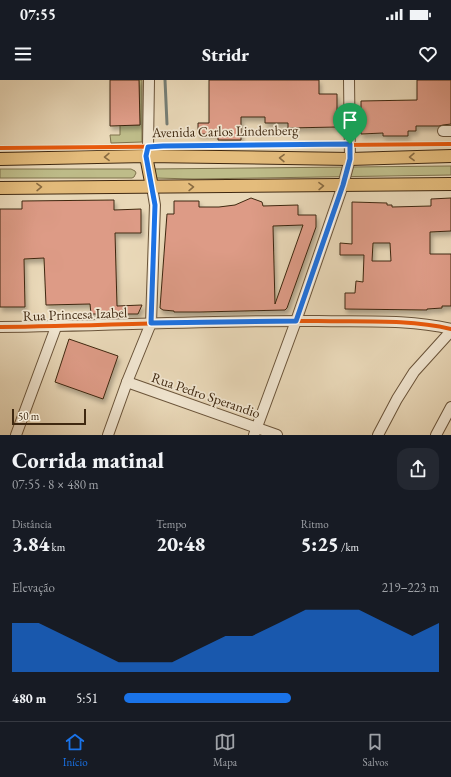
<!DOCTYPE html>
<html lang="pt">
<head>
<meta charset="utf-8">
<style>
	:root { --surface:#171b24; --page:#242831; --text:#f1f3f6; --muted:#9ea1a6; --line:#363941; --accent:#1a73e8 }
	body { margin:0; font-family:"EB Garamond",serif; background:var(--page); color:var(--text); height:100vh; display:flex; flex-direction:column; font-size:15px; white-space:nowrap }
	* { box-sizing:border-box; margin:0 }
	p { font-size:13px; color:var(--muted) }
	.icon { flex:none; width:22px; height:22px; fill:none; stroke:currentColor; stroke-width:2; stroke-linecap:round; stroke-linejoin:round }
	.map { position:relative; height:355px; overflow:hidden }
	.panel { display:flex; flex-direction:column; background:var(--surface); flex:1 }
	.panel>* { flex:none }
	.scale { position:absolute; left:12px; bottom:10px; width:74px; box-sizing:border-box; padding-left:4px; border:2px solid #3f2810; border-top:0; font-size:11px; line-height:14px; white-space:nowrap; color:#3f2810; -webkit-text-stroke:3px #f1e6d1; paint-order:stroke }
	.pin { position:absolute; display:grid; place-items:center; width:34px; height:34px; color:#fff; margin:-41px -17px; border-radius:50% 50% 50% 0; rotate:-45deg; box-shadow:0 0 4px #0007 }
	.pin .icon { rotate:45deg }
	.round { display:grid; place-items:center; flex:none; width:42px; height:42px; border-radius:12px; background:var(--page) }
	.head { display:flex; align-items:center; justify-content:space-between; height:68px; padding:0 12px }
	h1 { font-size:22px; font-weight:800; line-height:30px }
	.metrics { display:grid; grid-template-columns:repeat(3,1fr); gap:6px; height:68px; padding:4px 12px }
	.metrics div { display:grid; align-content:center }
	.metrics b { font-size:20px; font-weight:800 }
	.metrics small { font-size:11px; font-weight:400 }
	.metrics p { font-size:11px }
	.chart { height:112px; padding:8px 12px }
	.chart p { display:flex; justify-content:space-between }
	.chart svg { width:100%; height:72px; margin-top:4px; fill:var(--accent); opacity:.7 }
	ul { padding:0 12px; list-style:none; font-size:13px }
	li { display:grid; grid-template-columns:64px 48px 1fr; align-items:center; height:30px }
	li i { height:10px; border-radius:5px; background:var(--accent) }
	.status { display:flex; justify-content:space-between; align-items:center; height:28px; padding:0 20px; background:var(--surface); direction:ltr }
	.status svg { height:11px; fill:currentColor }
	header { display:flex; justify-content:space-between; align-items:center; height:52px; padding:0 12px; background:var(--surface); font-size:18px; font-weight:800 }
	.tab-bar { display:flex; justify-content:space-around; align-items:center; height:56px; border-top:1px solid var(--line); background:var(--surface); font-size:11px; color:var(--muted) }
	.tab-bar a { display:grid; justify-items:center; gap:2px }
	.tab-bar .active { color:var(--accent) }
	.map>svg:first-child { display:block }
</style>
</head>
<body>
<div class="status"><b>07:55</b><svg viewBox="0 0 49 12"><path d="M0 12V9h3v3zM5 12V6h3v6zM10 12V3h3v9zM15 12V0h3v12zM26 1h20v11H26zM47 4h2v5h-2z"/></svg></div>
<header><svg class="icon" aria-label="menu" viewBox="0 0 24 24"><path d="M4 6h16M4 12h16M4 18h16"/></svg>Stridr<svg class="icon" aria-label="heart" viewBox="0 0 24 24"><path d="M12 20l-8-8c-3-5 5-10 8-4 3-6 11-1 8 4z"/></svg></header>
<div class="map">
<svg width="451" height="355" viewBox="0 0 451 355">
	<defs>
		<filter id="shadow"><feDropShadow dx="2" dy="4" stdDeviation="2" flood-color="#0004"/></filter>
	</defs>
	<rect width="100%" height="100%" fill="#e9d8b8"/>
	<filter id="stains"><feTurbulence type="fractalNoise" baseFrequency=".005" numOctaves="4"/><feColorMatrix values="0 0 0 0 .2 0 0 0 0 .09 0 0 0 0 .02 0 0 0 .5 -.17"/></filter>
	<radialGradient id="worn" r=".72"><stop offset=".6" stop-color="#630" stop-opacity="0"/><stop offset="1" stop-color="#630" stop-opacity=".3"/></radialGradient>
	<g fill="#bebc89" stroke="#7e724c">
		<path d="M139 0H142V62L111 63 110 55H120V45H140Z"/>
		<path d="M451 86V95L194 99 155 98 151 89Z"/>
		<path d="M0 89H131L135 91 136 93 134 97 132 98H0Z"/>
	</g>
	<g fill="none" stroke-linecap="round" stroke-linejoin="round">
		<path stroke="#767e75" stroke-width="3" d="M165 0 167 44"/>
	</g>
	<g fill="#dd9b86" stroke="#3f2810" fill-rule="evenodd" filter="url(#shadow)">
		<path d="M110 0H139L140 45 110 46Z"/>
		<path d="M209 0H319V14H337V47L288 48V43H265V37H241V60H218V54H198V43H209Z"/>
		<path d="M417 0H451V44L443 45 439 46H416V51H408V56H383V53L361 54V21L417 20Z"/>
		<path d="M251 118 262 122 263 126 298 125V135H316V147L287 228 285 230 200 232H174V231L163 230 160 228 167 134H174V121H199V127H219L235 125ZM303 145 275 224 273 146Z"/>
		<path d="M451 118V151L430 152V174H451V226H442V228L427 229V230L345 229V213H355L356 201 363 202 364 175H340V163L352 164V122L387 123V125H392V127L431 126V119ZM373 163H390L391 181H372Z"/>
		<path d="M114 120V130L141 129V153H115L117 226 142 225 138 234H91L90 224 46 225 44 178 24 179 25 227H0V129H22V121Z"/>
		<path d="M69 259 118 276 103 319 55 302Z"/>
	</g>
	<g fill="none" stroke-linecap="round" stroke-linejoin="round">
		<g stroke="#6a543a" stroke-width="12">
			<g id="minor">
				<path d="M443 51H451"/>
				<path d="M146 76 148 67 149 0"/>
				<path d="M0 247C106 246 212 240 318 241 362 242 408 239 451 249"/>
				<path d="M127 302 277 355"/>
				<path d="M16 355 56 247"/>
				<path d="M108 355 127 302 151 243 155 125 152 107"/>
				<path d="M254 355 296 241 343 105 350 79 349 0"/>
				<path d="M378 355 397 319 414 292 451 251"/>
				<path d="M436 355 451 327"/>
			</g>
		</g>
		<g stroke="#3f2810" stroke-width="14">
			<g id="major">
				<path d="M146 76 152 107"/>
				<path d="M0 79 146 76 350 79 451 76"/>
				<path d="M0 108 451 104"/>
			</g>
		</g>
		<use href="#minor" stroke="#f1e6d1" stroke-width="10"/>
		<use href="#major" stroke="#e4bc7c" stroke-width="12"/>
		<g stroke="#f1e6d1" stroke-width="6">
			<g id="cycleway">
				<path d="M0 68 451 64"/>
				<path d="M0 247C106 246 212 240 318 241 362 242 408 239 451 249"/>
			</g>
		</g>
		<use href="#cycleway" stroke="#e8590c" stroke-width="4"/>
	</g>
	<defs><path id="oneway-chevron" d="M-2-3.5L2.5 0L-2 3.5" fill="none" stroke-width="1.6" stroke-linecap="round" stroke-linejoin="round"/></defs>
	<g stroke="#896b41">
		<use href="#oneway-chevron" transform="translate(107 77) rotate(179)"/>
		<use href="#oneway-chevron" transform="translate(412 77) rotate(179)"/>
		<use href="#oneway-chevron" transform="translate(282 78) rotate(-179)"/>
		<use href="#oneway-chevron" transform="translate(321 106) rotate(-1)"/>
		<use href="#oneway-chevron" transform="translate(39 107) rotate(-1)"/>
		<use href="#oneway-chevron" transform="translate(191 107) rotate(-1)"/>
	</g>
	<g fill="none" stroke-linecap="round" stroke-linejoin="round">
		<g stroke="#fff" stroke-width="8">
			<path id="route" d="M350 64V79L343 105 296 241 151 243 155 125 146 76 148 67 163 66Z"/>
		</g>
		<use href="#route" stroke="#1a73e8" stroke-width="5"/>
	</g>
	<g text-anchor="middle" stroke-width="3.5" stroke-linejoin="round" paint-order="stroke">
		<g font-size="14" fill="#3f2810" stroke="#f1e6d1">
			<text transform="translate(225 51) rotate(-1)" y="5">Avenida Carlos Lindenberg</text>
			<text transform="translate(75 234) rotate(-2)" y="5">Rua Princesa Izabel</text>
			<text transform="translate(206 315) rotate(19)" y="5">Rua Pedro Sperandio</text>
		</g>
	</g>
	<rect width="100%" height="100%" filter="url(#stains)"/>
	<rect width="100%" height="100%" fill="url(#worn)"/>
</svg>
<div class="scale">50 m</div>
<div class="pin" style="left:350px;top:64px;background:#1e9e55"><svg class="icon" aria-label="arrive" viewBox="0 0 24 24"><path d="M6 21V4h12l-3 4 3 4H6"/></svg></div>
</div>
<section class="panel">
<div class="head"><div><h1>Corrida matinal</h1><p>07:55 · 8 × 480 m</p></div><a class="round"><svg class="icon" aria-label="share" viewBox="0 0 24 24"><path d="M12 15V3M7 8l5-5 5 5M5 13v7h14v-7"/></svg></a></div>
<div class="metrics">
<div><p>Distância</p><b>3.84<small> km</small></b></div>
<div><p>Tempo</p><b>20:48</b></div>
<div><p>Ritmo</p><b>5:25<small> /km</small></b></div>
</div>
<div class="chart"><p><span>Elevação</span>219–223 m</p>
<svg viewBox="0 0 160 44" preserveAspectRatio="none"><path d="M0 44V14L10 14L20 22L30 30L40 38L50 38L60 38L70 30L80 22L90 22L100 14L110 6L120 6L130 6L140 14L150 22L160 14V44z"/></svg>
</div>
<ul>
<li><b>480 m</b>5:51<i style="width:53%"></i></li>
</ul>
</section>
<nav class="tab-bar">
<a class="active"><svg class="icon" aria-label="home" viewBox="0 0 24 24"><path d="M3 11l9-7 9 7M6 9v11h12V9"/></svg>Início</a>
<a><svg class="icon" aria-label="map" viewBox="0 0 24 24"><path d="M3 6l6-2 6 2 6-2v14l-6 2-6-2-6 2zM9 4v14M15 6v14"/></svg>Mapa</a>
<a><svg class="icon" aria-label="saved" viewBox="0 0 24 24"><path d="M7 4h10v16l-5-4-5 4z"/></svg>Salvos</a>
</nav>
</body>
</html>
